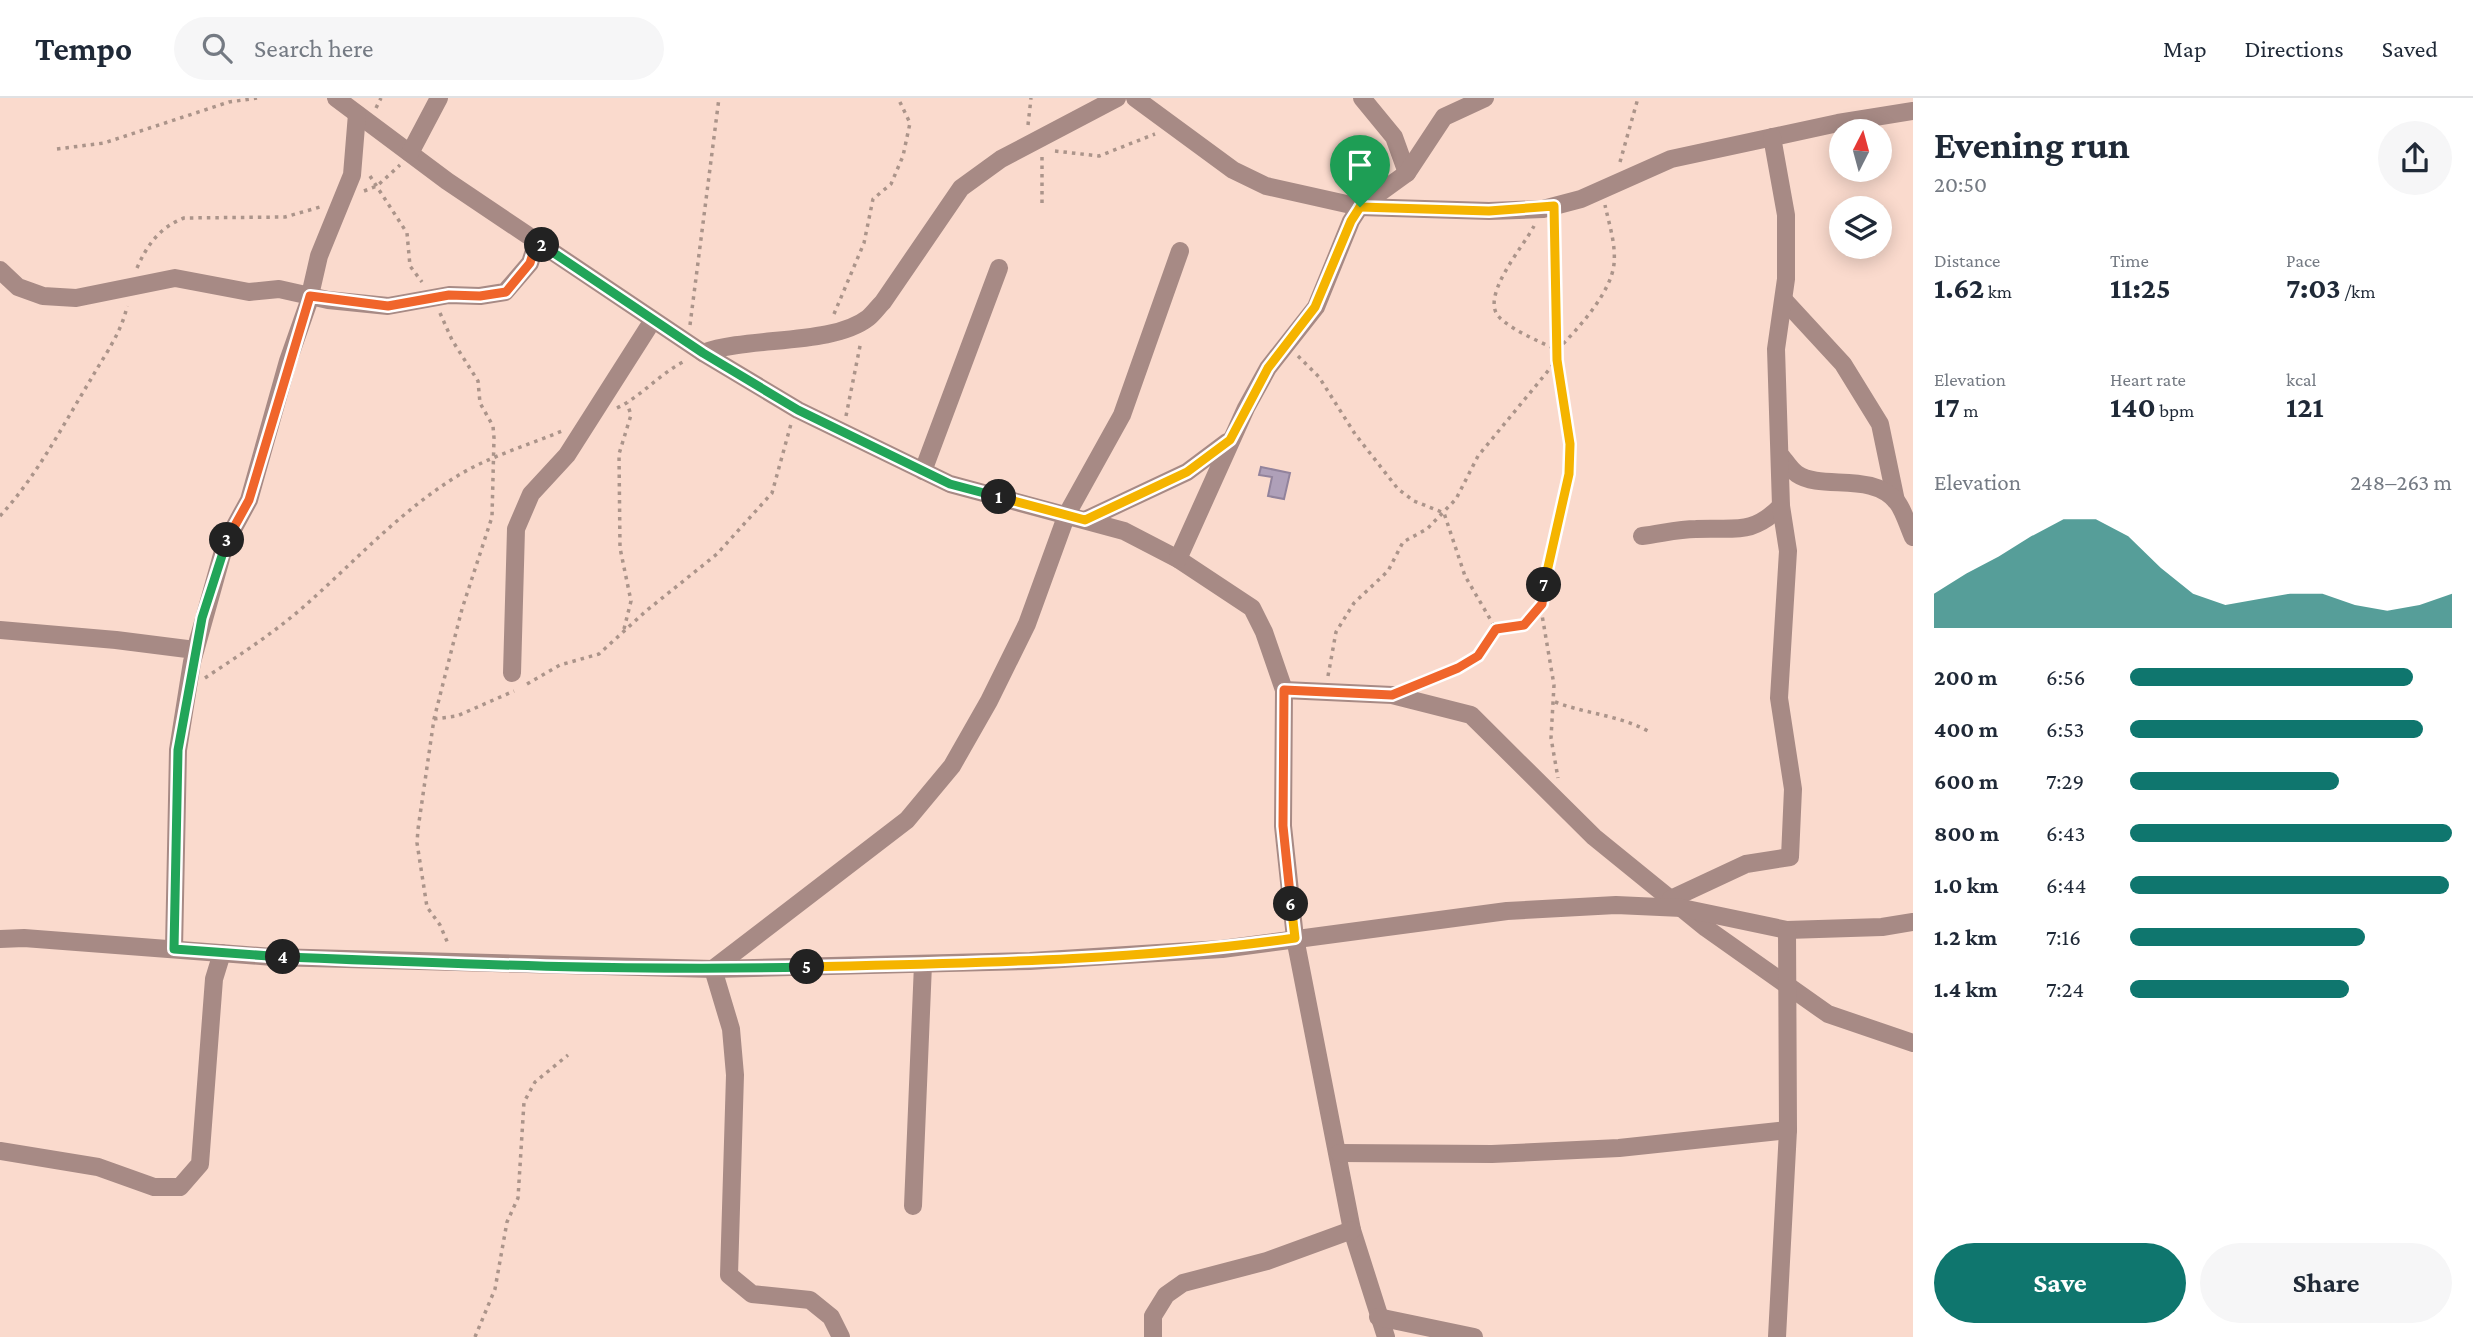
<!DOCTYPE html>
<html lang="en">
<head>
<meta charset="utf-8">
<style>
	:root { --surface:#fff; --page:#f6f6f7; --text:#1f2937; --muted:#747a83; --line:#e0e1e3; --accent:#0f766e }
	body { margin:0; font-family:"Crimson Pro",serif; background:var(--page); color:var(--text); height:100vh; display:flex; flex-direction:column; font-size:26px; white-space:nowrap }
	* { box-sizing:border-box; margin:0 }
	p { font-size:23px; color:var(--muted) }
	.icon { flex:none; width:38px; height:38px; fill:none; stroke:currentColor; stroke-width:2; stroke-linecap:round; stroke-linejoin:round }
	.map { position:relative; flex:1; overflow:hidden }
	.side { display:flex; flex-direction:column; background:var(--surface); width:560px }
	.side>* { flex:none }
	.needle { width:46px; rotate:6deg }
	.buttons { position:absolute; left:1829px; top:21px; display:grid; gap:14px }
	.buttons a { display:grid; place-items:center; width:63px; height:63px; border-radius:50%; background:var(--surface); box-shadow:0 4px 18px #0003; font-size:35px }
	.pin { position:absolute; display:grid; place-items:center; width:60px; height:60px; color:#fff; margin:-72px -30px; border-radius:50% 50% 50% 0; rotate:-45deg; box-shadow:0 0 7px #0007 }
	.pin .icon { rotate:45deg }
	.km { position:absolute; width:35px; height:35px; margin:-18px; border-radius:50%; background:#222; color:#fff; font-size:19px; line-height:35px; text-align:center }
	.round { display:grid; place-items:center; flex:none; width:74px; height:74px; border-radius:37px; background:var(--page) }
	.headline { display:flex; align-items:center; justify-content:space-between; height:119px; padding:0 21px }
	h1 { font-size:38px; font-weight:700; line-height:52px }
	.figures { display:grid; grid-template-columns:repeat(3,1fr); gap:10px; height:119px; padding:7px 21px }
	.figures div { display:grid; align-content:center }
	.figures b { font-size:30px; font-weight:700 }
	.figures small { font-size:19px; font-weight:400 }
	.figures p { font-size:19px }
	.chart { height:196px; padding:14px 21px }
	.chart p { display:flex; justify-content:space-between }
	.chart svg { width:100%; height:126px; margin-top:7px; fill:var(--accent); opacity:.7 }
	.cta { display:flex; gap:14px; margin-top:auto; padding:14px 21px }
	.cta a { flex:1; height:80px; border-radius:42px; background:var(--accent); color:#fff; font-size:28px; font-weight:700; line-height:80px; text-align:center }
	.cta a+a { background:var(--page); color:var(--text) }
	ul { padding:0 21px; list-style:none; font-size:23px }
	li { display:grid; grid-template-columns:112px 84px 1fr; align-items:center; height:52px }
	li i { height:18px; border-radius:9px; background:var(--accent) }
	header { display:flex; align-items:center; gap:42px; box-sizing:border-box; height:98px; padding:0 35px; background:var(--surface); border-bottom:2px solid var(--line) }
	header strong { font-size:33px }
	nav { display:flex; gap:38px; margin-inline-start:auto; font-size:24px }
	.search { width:490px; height:63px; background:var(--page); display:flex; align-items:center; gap:18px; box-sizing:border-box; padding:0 24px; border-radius:38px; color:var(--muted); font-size:26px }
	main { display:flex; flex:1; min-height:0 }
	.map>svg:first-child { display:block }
</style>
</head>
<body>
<header>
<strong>Tempo</strong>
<div class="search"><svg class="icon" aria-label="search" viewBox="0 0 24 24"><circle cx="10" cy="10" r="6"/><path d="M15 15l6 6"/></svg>Search here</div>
<nav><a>Map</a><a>Directions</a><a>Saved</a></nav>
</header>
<main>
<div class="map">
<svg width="1913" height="1239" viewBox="0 0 1913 1239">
	<rect width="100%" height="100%" fill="#fadacd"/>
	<path fill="#afa0b9" stroke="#92839c" stroke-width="2" d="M1261 369 1290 375 1284 401 1268 398 1272 379 1259 377Z"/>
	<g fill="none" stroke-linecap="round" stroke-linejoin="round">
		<g stroke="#ab948a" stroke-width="3.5" stroke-dasharray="3.5 5" stroke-linecap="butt">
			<path d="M376 10 381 0"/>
			<path d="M1028 27 1031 0"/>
			<path d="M57 51 104 45 229 4 257 0"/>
			<path d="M1055 53 1099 58 1155 36"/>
			<path d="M1042 59V110"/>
			<path d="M1620 64 1638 0"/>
			<path d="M370 78 407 135 410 168 422 184"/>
			<path d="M364 93 377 88 400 67"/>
			<path d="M1555 124 1557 262 1570 346 1569 376 1541 511 1554 587 1551 640 1558 680"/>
			<path d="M1534 128C1524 148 1478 200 1500 220 1515 234 1539 243 1557 252 1577 232 1611 195 1614 166 1616 146 1609 126 1605 107"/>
			<path d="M137 170C147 147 160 129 184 120L285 119 320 109"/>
			<path d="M440 215 452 242 478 283 480 305 493 328 494 340 492 419 462 511 434 621 418 731 417 745 427 809 440 827 449 848"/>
			<path d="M834 216 864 145 873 101 891 86 903 58 910 25 898 0"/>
			<path d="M690 227 719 0"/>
			<path d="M1298 258 1319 279 1355 336 1398 391 1414 403 1444 415 1465 478 1496 531"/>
			<path d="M617 310C642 298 659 276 685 263"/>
			<path d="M846 318 861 243"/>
			<path d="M0 418C37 378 63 327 91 281 104 258 122 234 127 208"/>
			<path d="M624 531 631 503 620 450 619 356 631 317 627 305"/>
			<path d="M1328 578 1336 534 1354 505 1388 473 1403 444 1427 431 1456 401 1478 358 1557 262"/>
			<path d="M205 580C241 556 277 533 309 504 356 462 400 414 454 380 487 359 526 348 562 333"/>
			<path d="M527 586 560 567 599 556 646 513 717 456 772 395 791 326"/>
			<path d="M1420 586 1458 570 1477 558 1496 531 1524 527 1542 506"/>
			<path d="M1555 604C1587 616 1618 617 1648 633"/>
			<path d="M434 621 457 618 514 593"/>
			<path d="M475 1239 495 1191 507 1124 518 1100 524 1004 535 984 568 957"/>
		</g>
		<g stroke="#a78a85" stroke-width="18">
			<path d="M336 0 447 83 703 255 798 312 950 386 1124 433 1178 461 1252 510 1264 534 1284 592 1283 728 1295 840 1352 1132 1386 1239"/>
			<path d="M1135 0 1233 72 1266 88 1360 109 1489 113 1543 111 1581 101 1671 61 1838 25 1913 13"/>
			<path d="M1362 0 1394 39 1407 75"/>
			<path d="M410 55 439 0"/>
			<path d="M0 172 18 189 43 198 76 200 175 180 249 194 279 191 328 202 388 208 449 197 480 198 505 194 530 165 537 143"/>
			<path d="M1784 202 1843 266 1880 326 1896 403"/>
			<path d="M703 255C748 238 832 248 868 220 873 216 878 209 883 204L961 90 1001 61 1117 0"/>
			<path d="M1782 359C1786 364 1791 372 1797 376 1822 393 1872 373 1897 404 1904 413 1908 428 1913 439"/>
			<path d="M923 373 999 170"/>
			<path d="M1085 422 1187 374 1227 344"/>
			<path d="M1642 438C1660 436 1678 431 1696 431 1734 429 1752 438 1781 408"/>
			<path d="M1178 461 1246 310 1268 270 1316 209 1351 123 1360 109 1407 75 1444 19 1485 0"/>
			<path d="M0 532 116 542 195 552"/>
			<path d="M512 575 516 431 531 396 567 357 653 222"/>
			<path d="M1284 592 1392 597 1471 617 1594 739 1706 830 1828 916 1913 945"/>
			<path d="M1671 801 1746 766 1790 759 1793 691 1779 600 1788 453 1781 408 1776 251 1786 181V117L1772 39"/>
			<path d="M0 841 24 840 273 859 713 871 1030 863 1222 851 1507 813 1616 807 1682 810 1787 832 1882 829 1913 824"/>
			<path d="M174 851 178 652 192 564 225 446 249 402 288 263 308 206 319 158 352 77 357 16"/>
			<path d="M713 871 907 722 952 668 989 603 1027 526 1067 416 1122 317 1180 153"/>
			<path d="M713 871 731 931 735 977 729 1177 752 1196 810 1202 831 1219 841 1239"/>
			<path d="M0 1053 98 1069 154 1089H180L200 1066 214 881 222 855"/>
			<path d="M1339 1055 1492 1056 1619 1050 1788 1032"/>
			<path d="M913 1108 923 866"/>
			<path d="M1378 1219 1474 1239"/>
			<path d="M1153 1239V1218L1166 1197 1183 1185 1267 1163 1352 1132"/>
			<path d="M1777 1239 1788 1032 1787 832"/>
		</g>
	</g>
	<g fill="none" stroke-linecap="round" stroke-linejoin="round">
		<g stroke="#fff" stroke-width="14">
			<path id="split-1" d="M999 399 1085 422 1187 374 1230 342 1268 270 1315 209 1351 123 1360 109"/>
		</g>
		<g stroke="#fff" stroke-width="14">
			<path id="split-2" d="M542 147 703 255 798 312 950 386 999 399"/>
		</g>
		<g stroke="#fff" stroke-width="14">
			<path id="split-3" d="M227 442 249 402 310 198 388 208 449 197 480 198 506 194 530 165 537 143 542 147"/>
		</g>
		<g stroke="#fff" stroke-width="14">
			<path id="split-4" d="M227 442 202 520 178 652 174 851 283 859"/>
		</g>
		<g stroke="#fff" stroke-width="14">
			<path id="split-5" d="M283 859C458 866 632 873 807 869"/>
		</g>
		<g stroke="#fff" stroke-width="14">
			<path id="split-6" d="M807 869C970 865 1134 863 1295 840L1291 806"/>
		</g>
		<g stroke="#fff" stroke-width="14">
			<path id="split-7" d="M1291 806 1283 728 1284 592 1392 597 1458 570 1478 558 1496 531 1524 527 1542 506 1544 487"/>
		</g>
		<g stroke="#fff" stroke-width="14">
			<path id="split-8" d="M1360 109 1489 113 1554 108 1557 262 1570 346 1569 376 1544 487"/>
		</g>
		<use href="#split-1" stroke="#f5b400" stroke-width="9"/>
		<use href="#split-2" stroke="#22a559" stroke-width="9"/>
		<use href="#split-3" stroke="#f0652b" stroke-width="9"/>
		<use href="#split-4" stroke="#22a559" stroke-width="9"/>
		<use href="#split-5" stroke="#22a559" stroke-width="9"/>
		<use href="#split-6" stroke="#f5b400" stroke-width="9"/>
		<use href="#split-7" stroke="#f0652b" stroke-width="9"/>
		<use href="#split-8" stroke="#f5b400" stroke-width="9"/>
	</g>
</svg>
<div class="buttons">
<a><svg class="needle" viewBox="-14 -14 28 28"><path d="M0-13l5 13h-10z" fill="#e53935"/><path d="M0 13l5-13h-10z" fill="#747a83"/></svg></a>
<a><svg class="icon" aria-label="layers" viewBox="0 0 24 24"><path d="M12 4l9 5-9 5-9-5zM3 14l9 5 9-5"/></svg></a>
</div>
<div class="pin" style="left:1360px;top:109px;background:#1e9e55"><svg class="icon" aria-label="arrive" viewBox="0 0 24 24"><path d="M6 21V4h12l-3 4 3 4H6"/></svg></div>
<b class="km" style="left:999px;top:399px">1</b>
<b class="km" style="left:542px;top:147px">2</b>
<b class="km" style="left:227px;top:442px">3</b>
<b class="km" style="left:283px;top:859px">4</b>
<b class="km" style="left:807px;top:869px">5</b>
<b class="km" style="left:1291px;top:806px">6</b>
<b class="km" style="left:1544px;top:487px">7</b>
</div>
<section class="side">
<div class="headline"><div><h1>Evening run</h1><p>20:50</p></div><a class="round"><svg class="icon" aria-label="share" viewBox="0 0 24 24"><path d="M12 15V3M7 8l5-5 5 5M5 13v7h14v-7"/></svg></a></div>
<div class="figures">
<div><p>Distance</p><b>1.62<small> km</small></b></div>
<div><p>Time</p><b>11:25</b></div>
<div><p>Pace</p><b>7:03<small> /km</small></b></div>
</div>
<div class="figures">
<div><p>Elevation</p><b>17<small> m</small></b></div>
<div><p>Heart rate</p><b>140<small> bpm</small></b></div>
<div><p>kcal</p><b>121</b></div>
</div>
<div class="chart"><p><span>Elevation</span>248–263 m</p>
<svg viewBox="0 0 160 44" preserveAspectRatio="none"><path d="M0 44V32L10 25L20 19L30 12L40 6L50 6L60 12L70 23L80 32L90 36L100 34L110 32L120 32L130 36L140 38L150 36L160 32V44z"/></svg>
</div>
<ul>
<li><b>200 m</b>6:56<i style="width:88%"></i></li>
<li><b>400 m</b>6:53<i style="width:91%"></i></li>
<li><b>600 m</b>7:29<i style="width:65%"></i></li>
<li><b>800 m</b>6:43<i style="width:100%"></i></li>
<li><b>1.0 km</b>6:44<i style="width:99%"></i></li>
<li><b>1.2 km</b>7:16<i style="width:73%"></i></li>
<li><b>1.4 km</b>7:24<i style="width:68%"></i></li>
</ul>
<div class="cta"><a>Save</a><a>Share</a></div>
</section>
</main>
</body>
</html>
